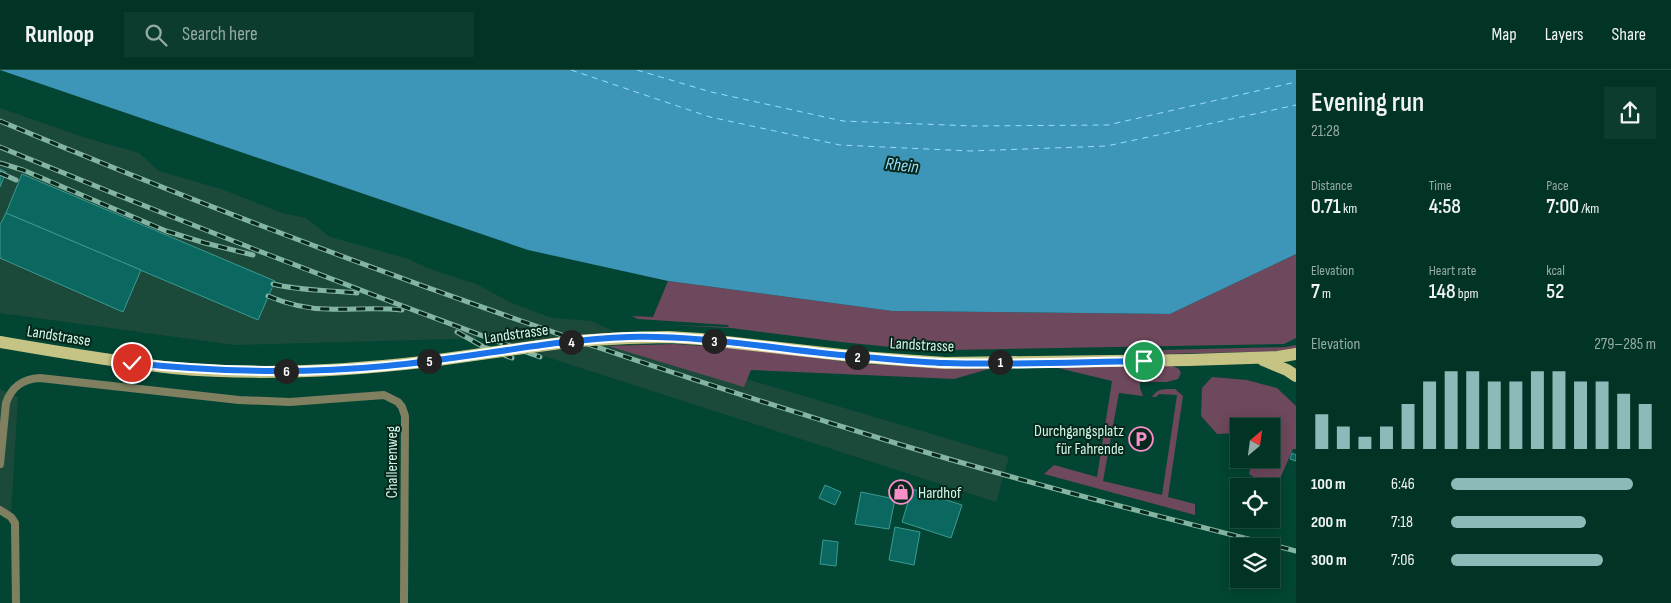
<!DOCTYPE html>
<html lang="en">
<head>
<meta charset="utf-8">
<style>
	:root { --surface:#023426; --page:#0c3c2e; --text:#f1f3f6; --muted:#96aaa7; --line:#234f43; --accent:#8bbbb9 }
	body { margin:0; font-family:"Sofia Sans Condensed",sans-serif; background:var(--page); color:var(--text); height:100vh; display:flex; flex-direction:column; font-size:19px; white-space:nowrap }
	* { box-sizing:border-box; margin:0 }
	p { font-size:16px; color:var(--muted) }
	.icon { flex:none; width:28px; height:28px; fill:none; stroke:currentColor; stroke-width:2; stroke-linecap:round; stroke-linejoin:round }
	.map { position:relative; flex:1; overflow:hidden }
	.drawer { display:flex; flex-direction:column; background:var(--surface); width:375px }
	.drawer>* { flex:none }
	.needle { width:32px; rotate:29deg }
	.buttons { position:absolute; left:1230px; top:348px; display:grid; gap:10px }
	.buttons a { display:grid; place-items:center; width:50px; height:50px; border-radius:0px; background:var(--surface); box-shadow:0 2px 12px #0003,0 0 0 1px var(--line); font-size:25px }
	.pin { position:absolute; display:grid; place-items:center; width:42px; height:42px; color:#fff; margin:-21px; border:2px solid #fff; border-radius:50%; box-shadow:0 1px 5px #0007 }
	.km { position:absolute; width:25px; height:25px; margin:-12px; border-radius:50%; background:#222; color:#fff; font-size:14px; line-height:25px; text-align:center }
	.round { display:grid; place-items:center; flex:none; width:52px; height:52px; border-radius:0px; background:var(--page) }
	.head { display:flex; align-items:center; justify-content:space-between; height:85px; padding:0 15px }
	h1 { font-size:28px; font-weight:600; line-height:38px }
	.stats { display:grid; grid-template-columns:repeat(3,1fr); gap:8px; height:85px; padding:5px 15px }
	.stats div { display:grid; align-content:center }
	.stats b { font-size:21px; font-weight:600 }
	.stats small { font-size:14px; font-weight:400 }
	.stats p { font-size:14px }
	.chart { height:140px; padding:10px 15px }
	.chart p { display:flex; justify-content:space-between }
	.chart svg { width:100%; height:90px; margin-top:5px; stroke:var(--accent); stroke-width:6 }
	ul { padding:0 15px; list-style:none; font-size:16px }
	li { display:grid; grid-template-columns:80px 60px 1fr; align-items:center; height:38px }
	li i { height:12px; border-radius:6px; background:var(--accent) }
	header { display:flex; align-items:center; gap:30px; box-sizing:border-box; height:70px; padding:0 25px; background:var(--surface); border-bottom:1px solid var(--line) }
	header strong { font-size:24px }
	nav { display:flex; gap:28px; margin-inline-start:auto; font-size:18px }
	.search { width:350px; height:45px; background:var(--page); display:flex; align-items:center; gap:12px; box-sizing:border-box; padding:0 18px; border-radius:0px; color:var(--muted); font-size:19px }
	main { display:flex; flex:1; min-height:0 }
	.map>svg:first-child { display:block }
</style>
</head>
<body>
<header>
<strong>Runloop</strong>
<div class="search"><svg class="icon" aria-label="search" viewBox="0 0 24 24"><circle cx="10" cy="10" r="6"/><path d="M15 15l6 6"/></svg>Search here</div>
<nav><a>Map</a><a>Layers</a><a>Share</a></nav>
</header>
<main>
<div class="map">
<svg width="1296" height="533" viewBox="0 0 1296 533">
	<rect width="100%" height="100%" fill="#024532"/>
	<g fill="#1c4a3a">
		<path d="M0 38 83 67 139 83 159 101 221 119 282 143 306 148 330 167 409 189 427 198 476 214 512 233 552 248 591 251 666 285 1009 387 996 432 488 268 235 275 0 243Z"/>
		<path d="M0 319 18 327 11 444 0 443Z"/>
	</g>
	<g fill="#6e485c">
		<path d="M1296 184V268L1284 274 952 280 891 277 841 272 731 258 666 255 729 257 728 255 638 249 632 246 653 247 668 211 892 241 1170 244Z"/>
		<path d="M675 274 761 280 861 294 989 299 954 309 751 300 744 317 608 276Z"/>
		<path d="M1296 275V281L1163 284V280L1286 277Z"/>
		<path d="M1171 295 1179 299 1181 303 1178 309 1167 312H1140V318L1143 326 1119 323 1103 411 1162 425 1177 325 1159 324 1156 327H1152C1157 318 1165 319 1175 319L1183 326 1168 427 1195 434V445L1044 404 1054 395 1097 407 1112 311 1054 297Z"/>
		<path d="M1212 307 1247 310 1277 318 1296 336V379H1293L1278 413 1259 410 1249 404 1252 389H1271V356H1239V363L1217 364 1201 346 1202 318Z"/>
	</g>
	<path fill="#3d96b8" d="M0 0H1296V184L1170 244 892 241 668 211 528 180Z"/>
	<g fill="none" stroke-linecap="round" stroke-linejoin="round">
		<g stroke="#9bdcf9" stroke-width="1" stroke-dasharray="6 5" stroke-linecap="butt">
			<path d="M571 0 710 47 840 75 971 81 1107 76 1296 35"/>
			<path d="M637 0 711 22 843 51 973 56 1108 55 1296 12"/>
		</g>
	</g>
	<g fill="#0b6861" stroke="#3d9991">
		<path d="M0 99 6 102 0 117Z"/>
		<path d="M22 104 275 211 258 250 6 143Z"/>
		<path d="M6 143 141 200 123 242 0 188V155Z"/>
		<path d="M1292 383 1296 385V391L1290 389Z"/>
		<path d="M825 415 841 422 835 435 819 428Z"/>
		<path d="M912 419 962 435 951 468 902 452Z"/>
		<path d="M861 422 895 429 889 459 855 454Z"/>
		<path d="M895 457 920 462 914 495 889 490Z"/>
		<path d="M823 470 838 472 836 496 820 494Z"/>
	</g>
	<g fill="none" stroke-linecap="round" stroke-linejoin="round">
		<g stroke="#808061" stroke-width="8">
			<path d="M0 394 6 333C12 316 23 309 40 308L239 330 290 332 384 325 398 332 402 337 405 346 404 533"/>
			<path d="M0 440 11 447 15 453 16 533"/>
		</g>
		<g stroke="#c6c485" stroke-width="12">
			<path d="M628 268 669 267 700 269 860 287 945 293 1189 290 1278 287 1296 284"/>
			<path d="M0 272C58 282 115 292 173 298 258 306 346 301 431 291"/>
			<path d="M1263 290 1287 300 1296 306"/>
		</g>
		<g stroke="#84b5a3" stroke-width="5">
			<g id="rail">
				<path d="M0 51C296 175 598 283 905 376 1034 415 1165 448 1296 481"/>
				<path d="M0 77C179 151 359 221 540 287"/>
				<path d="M0 93 23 100 166 161 205 173 253 185"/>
				<path d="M0 103 16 110"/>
				<path d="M273 214C300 221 329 220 357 223"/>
				<path d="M268 226C287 234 308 239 328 239 353 240 377 237 402 240"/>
				<path d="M457 262 482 276 512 288"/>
			</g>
		</g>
		<use href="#rail" stroke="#06271c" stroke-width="3" stroke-dasharray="9" stroke-linecap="butt"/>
		<path stroke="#c6c485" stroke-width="12" d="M431 291 575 271 628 268"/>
	</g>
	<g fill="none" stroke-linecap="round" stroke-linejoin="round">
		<g stroke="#fff" stroke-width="10">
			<path id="route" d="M132 293C216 302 302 304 386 296 467 289 548 270 629 267 708 265 785 281 863 287 890 289 917 292 945 293 1011 295 1077 292 1144 291"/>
		</g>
		<use href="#route" stroke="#1a73e8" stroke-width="6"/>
	</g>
	<defs>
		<g id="parking-ring" transform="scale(1.25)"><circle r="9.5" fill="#06271c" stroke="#f98fc9" stroke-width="1.5"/><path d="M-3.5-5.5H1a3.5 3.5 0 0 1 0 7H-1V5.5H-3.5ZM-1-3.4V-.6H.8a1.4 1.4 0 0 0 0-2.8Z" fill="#f98fc9"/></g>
		<g id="shop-ring" transform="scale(1.25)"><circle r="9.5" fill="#06271c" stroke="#f98fc9" stroke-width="1.5"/><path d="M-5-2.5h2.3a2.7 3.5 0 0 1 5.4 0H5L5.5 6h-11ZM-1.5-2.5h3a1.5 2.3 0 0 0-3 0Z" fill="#f98fc9"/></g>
	</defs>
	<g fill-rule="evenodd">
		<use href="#parking-ring" x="1141" y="369"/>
		<use href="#shop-ring" x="901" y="422"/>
	</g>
	<g text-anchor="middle" stroke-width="4" stroke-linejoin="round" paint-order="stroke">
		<g font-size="16" fill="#d2f7e6" stroke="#06271c">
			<text transform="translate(516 263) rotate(-8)" y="6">Landstrasse</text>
			<text transform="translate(59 265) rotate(9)" y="6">Landstrasse</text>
			<text transform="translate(922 274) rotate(3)" y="6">Landstrasse</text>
			<text transform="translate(391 392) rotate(-90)" y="6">Challerenweg</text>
		</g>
		<g font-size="16" fill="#d2f7e6" stroke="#06271c" text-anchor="end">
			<text x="1124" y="366">Durchgangsplatz<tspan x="1124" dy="18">für Fahrende</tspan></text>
			<text x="918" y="428" text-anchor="start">Hardhof</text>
		</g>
		<g font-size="18" font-style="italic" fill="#9bdcf9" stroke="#06271c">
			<text transform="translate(902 95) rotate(7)" y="6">Rhein</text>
		</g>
	</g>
</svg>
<div class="buttons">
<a><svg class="needle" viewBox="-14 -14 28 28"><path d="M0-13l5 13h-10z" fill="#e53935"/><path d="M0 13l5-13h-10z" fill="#96aaa7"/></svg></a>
<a><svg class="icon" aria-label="locate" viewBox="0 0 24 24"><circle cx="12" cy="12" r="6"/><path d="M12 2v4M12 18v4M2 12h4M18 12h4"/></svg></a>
<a><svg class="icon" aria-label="layers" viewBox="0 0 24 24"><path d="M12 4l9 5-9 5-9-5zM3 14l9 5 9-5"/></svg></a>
</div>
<div class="pin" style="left:1144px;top:291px;background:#1e9e55"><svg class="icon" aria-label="arrive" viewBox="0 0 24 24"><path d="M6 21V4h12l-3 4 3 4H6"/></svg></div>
<div class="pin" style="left:132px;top:293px;background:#d93025"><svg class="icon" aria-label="check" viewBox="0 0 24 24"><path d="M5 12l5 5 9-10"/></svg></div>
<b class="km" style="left:1000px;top:292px">1</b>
<b class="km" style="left:857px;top:287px">2</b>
<b class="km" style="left:714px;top:271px">3</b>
<b class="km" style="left:571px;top:272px">4</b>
<b class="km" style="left:429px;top:291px">5</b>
<b class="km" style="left:286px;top:301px">6</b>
</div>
<section class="drawer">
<div class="head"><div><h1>Evening run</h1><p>21:28</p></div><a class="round"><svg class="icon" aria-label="share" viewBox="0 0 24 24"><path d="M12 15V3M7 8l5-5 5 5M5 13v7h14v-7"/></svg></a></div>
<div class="stats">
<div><p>Distance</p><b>0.71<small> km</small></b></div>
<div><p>Time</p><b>4:58</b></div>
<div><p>Pace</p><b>7:00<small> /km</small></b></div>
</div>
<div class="stats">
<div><p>Elevation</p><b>7<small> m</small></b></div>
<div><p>Heart rate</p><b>148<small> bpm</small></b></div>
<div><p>kcal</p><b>52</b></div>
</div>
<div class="chart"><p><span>Elevation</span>279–285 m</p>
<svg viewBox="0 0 160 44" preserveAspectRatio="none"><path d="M5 44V27M15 44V33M25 44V38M35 44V33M45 44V22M55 44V11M65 44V6M75 44V6M85 44V11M95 44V11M105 44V6M115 44V6M125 44V11M135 44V11M145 44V17M155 44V22"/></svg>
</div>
<ul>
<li><b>100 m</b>6:46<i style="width:89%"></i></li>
<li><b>200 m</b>7:18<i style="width:66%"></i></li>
<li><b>300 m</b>7:06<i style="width:74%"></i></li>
</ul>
</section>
</main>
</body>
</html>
